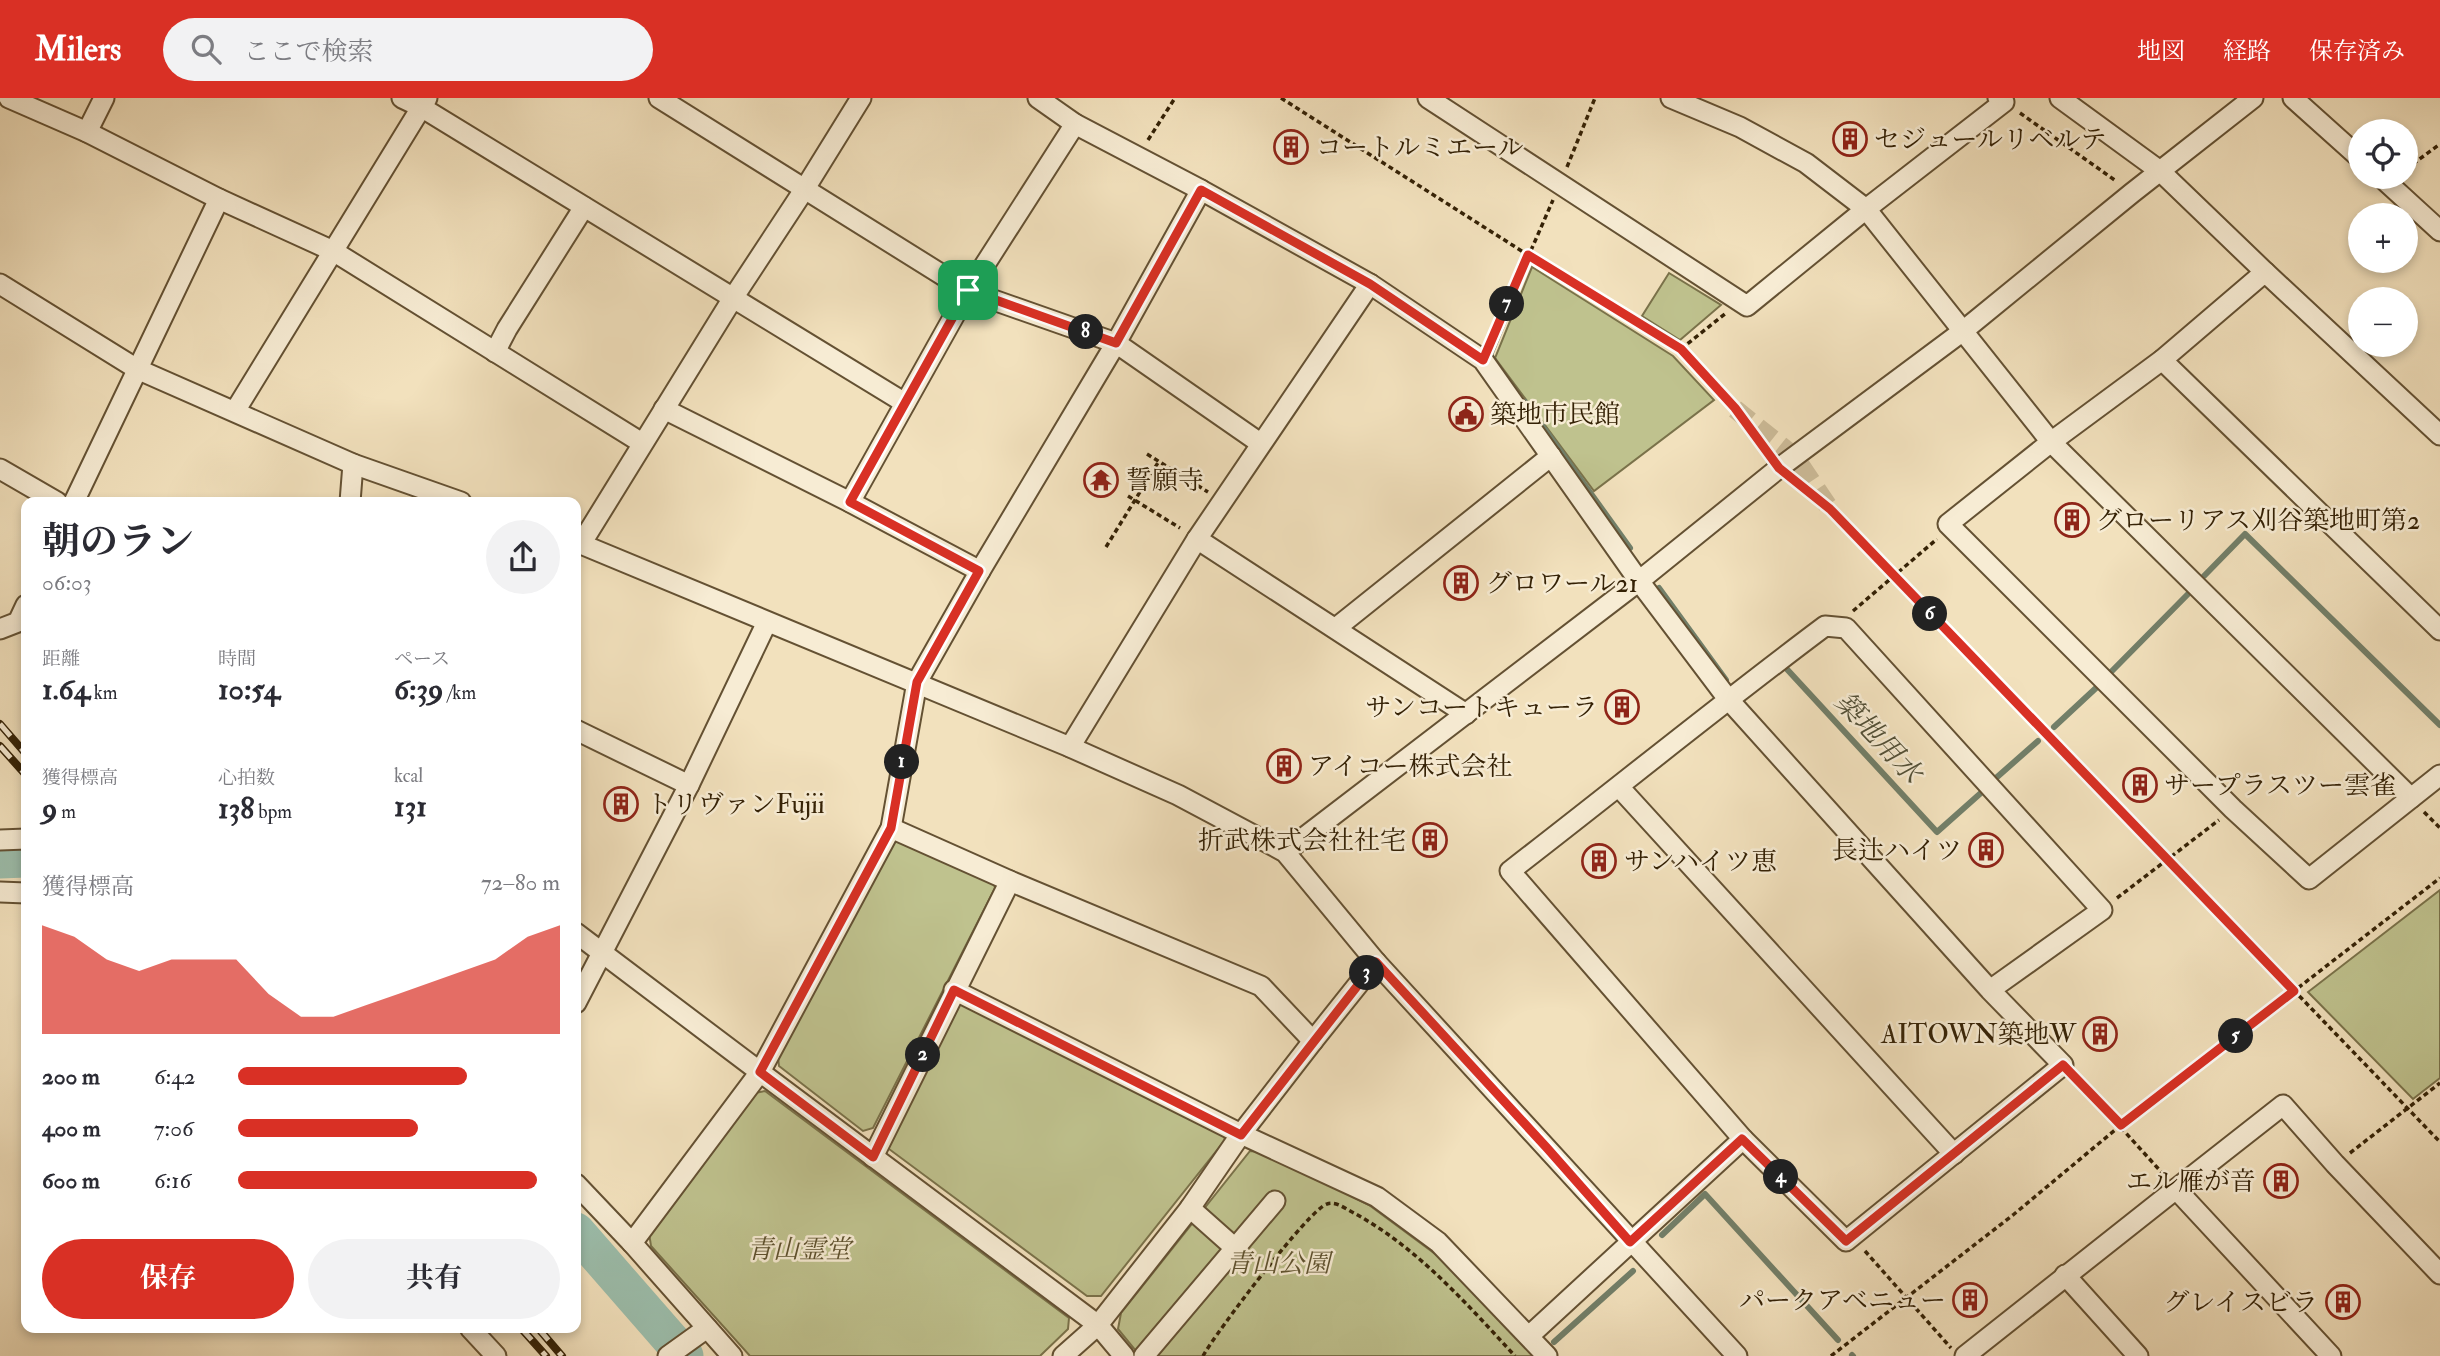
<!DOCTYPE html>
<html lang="ja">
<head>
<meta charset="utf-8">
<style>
	:root { --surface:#fff; --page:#f2f2f3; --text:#2b2b33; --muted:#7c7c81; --accent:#d93025 }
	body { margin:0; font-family:"IM FELL Double Pica","Noto Serif JP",serif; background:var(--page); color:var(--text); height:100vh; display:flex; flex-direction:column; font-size:26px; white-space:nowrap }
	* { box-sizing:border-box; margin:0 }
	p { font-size:23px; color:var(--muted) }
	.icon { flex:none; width:38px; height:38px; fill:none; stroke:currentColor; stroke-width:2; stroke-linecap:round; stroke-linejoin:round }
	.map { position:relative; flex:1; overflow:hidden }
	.panel { position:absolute; left:21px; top:399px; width:560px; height:836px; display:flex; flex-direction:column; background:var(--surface); border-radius:14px; box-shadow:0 4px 10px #0003 }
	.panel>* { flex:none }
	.fabs { position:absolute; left:2348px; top:21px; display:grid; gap:14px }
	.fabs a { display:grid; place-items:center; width:70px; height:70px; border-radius:50%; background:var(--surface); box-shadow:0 4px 10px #0003; font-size:35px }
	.pin { position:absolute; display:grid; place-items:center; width:60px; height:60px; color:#fff; margin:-30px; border-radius:14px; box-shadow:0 4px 10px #0006 }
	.km { position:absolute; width:35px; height:35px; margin:-18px; border-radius:50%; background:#222; color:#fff; font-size:19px; line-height:35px; text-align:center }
	.round { display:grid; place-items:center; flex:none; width:74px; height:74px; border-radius:37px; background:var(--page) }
	.summary { display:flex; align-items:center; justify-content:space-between; height:119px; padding:0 21px }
	h1 { font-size:38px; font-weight:700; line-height:52px }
	.metrics { display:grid; grid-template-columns:repeat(3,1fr); gap:10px; height:119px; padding:7px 21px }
	.metrics div { display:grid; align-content:center }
	.metrics b { font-size:30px; font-weight:700 }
	.metrics small { font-size:19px; font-weight:400 }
	.metrics p { font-size:19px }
	.chart { height:196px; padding:14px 21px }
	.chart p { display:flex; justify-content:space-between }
	.chart svg { width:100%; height:126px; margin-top:7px; fill:var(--accent); opacity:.7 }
	.primary-button { display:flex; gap:14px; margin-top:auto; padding:14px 21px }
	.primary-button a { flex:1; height:80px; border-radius:42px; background:var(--accent); color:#fff; font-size:28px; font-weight:700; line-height:80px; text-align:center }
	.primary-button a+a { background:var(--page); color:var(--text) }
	ul { padding:0 21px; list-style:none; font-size:23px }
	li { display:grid; grid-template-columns:112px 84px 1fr; align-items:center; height:52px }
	li i { height:18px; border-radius:9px; background:var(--accent) }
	header { display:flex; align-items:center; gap:42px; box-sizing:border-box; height:98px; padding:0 35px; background:var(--accent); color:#fff }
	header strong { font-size:33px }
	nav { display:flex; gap:38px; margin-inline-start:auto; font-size:24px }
	.search { width:490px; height:63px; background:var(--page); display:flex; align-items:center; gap:18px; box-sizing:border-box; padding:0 24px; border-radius:38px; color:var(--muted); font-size:26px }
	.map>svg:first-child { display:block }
</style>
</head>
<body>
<header>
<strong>Milers</strong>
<div class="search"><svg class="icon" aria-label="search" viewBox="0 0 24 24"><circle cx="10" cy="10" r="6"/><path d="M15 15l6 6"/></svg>ここで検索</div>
<nav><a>地図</a><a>経路</a><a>保存済み</a></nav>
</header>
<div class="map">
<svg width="2440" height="1258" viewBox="0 0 2440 1258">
	<rect width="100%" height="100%" fill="#f2e1bd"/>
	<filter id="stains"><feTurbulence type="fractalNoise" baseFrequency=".00286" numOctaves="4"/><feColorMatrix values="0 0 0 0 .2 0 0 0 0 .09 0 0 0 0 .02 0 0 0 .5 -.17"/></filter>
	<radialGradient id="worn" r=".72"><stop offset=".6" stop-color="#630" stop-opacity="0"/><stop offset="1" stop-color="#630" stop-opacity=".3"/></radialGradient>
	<g fill="#bfc28e" stroke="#7a724a" stroke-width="2">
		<path d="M1532 169 1673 258 1714 302 1594 393 1495 260Z"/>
		<path d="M1669 175 1721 207 1680 242 1642 218Z"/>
		<path d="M899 741 993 782 995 790 873 1030 863 1033 779 968 778 959 889 745Z"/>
		<path d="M2440 792V980L2413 1001 2308 894Z"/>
		<path d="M963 905 1223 1034 1225 1042 1101 1198H1087L889 1051 887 1044 953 910Z"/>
		<path d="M765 993 1069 1220 1068 1231 1040 1258H750L651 1148 649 1135 755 995Z"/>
		<path d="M1250 1053 1265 1054 1369 1107 1446 1164 1535 1258H1140L1118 1231 1121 1215Z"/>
	</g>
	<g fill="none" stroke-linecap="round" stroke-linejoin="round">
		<g stroke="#727f69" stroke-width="6">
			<path d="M1494 262 1490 257 1527 167"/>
			<path d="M1525 304 1630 450"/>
			<path d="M2204 478 2245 436 2440 627"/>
			<path d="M1659 490 1726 582"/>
			<path d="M1781 571 1784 568 1937 734 1982 694"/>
			<path d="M2110 575 2190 494"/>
			<path d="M2054 629 2096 590"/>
			<path d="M1996 680 2038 643"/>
			<path d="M1662 1137 1705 1096 1838 1242"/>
			<path d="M1554 1244 1633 1173"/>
			<path d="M1852 1257 1853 1258"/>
		</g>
		<g stroke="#9cbeac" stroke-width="37">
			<path d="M0 762 26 761"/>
			<path d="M576 1133 685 1258"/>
		</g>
		<path stroke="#ccbb98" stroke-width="19" stroke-dasharray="19 10" stroke-linecap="butt" d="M1735 311 1795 359 1830 411"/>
		<g stroke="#645133" stroke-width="23">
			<g id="minor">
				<path d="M9 0 87 34 219 101 333 153 642 345"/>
				<path d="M402 0 421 9 905 305"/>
				<path d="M659 0 968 193 1116 245 1260 345"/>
				<path d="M1038 0 1075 26 1201 92 1370 186 1483 262 1639 483 1728 601 1990 892 2063 967 1846 1143 1743 1041 1510 773C1615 692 1718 608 1825 528L1846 530 2102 812 1990 892"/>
				<path d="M1428 0 1747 208 1866 111 2004 4 1998 0"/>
				<path d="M1671 0 1740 29 1806 65 1866 111 2051 344 2411 700"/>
				<path d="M2060 0 2160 73 2265 174"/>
				<path d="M2293 0 2361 61"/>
				<path d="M87 34 104 0"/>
				<path d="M2381 79 2440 133"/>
				<path d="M0 186 137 271 353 366 461 404"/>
				<path d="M495 254 507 231 584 109"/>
				<path d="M2162 262 2440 532"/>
				<path d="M664 311 850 404 980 473"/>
				<path d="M235 313 427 0"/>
				<path d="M2440 337 2265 174 2162 262 2051 344 1948 426 2233 711 2309 781 2440 677"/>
				<path d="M0 371 57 404"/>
				<path d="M74 404 219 101"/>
				<path d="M350 404 353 366"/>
				<path d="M850 404 968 193 1075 26"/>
				<path d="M1197 441 1466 616"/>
				<path d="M576 444 1070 649 1178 697 1285 754 1376 864 1737 1258"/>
				<path d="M581 446 733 200 804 92 861 0"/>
				<path d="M1336 530 1551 358"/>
				<path d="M0 531 18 524 26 507"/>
				<path d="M576 632 689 687"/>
				<path d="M1070 649 1197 441 1370 186"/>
				<path d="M1619 689 1954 1056"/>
				<path d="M891 730 1010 783 1261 888 1313 943"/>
				<path d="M0 742 26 741"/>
				<path d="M1285 754 1639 483 1779 370 1963 233 2132 95 2253 0"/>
				<path d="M0 794 26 795"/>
				<path d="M576 835 760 974 632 1145 732 1258"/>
				<path d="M954 892 1241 1036 1377 1099 1438 1144 1547 1258"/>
				<path d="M576 905 689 687 767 524"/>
				<path d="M873 1059 1010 783"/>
				<path d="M576 1086 632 1145"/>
				<path d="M1190 1110 1235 1150"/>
				<path d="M2065 1177 2138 1258"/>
				<path d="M470 1230 496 1258"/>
				<path d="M1529 1238 1743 1041"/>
				<path d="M668 1258 707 1230"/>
				<path d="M1063 1258 1098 1227 1190 1110 1241 1036 1313 943 1376 864"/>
				<path d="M1124 1258 1098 1227 760 974 891 730 917 584 980 473 1116 245 1201 92"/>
				<path d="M1144 1258 1275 1103"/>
				<path d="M1965 1258 2176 1091"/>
				<path d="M2331 1258 2176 1091 2283 1007 2335 1066 2440 1176"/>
			</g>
		</g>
		<g stroke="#342105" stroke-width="3.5" stroke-dasharray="5 3.5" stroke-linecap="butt">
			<path d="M1281 0 1528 157 1681 251 1735 311 1767 354"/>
			<path d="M2020 15 2116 83"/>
			<path d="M1148 42 1175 0"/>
			<path d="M1567 69 1595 0"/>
			<path d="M2406 71 2440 46"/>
			<path d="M1490 246 1553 102"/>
			<path d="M1681 251 1726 215"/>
			<path d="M1147 356 1208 394"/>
			<path d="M1794 382 1830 411 2440 1044"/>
			<path d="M1128 398 1180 430"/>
			<path d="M1106 449 1159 363"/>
			<path d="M1853 513 1937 441"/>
			<path d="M2424 714 2440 730"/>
			<path d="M2117 800 2219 722"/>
			<path d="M2075 979 2164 1077"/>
			<path d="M2350 1055 2440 985"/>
			<path d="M1865 1153 1951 1250"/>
			<path d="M1203 1258C1214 1237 1310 1110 1327 1106 1336 1103 1344 1110 1352 1114 1416 1148 1466 1205 1515 1258"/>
			<path d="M1831 1258 2013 1117 2121 1027 2440 780"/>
		</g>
		<use href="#minor" stroke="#f7ecd4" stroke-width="19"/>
		<g stroke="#342105" stroke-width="8">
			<g id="rail">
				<path d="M0 626 26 656"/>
				<path d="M0 648 26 677"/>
				<path d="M521 1230 546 1258"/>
				<path d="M538 1230 562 1258"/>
			</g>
		</g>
		<use href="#rail" stroke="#f7ecd4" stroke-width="5" stroke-dasharray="16" stroke-linecap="butt"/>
	</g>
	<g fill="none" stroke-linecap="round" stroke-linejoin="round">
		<g stroke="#fff" stroke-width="14">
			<path id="route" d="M1201 92 1370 186 1483 262 1528 157 1681 251 1735 310 1779 370 1830 411 2294 893 2121 1027 2063 967 1846 1143 1742 1041 1630 1144 1547 1050 1376 864 1241 1037 954 892 873 1059 760 974 891 730 917 584 979 473 850 404 968 192 1116 245Z"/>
		</g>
		<use href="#route" stroke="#d93025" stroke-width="9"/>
	</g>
	<defs>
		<g id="building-ring" transform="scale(1.75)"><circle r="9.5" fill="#f7ecd4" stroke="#8f2418" stroke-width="1.5"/><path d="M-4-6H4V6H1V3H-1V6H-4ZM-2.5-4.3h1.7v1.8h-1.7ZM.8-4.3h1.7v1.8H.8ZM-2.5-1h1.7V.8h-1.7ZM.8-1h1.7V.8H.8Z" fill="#8f2418"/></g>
		<g id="civic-ring" transform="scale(1.75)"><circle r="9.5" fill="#f7ecd4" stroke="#8f2418" stroke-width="1.5"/><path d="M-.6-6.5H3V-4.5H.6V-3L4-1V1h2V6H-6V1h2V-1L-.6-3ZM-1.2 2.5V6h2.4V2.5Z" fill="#8f2418"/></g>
		<g id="temple-ring" transform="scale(1.75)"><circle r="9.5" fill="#f7ecd4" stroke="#8f2418" stroke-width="1.5"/><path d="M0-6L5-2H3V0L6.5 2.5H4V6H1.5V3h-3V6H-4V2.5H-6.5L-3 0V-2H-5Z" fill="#8f2418"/></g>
	</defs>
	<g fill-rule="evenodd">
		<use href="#building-ring" x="1850" y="41"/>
		<use href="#building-ring" x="1291" y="49"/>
		<use href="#civic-ring" x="1466" y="316"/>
		<use href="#temple-ring" x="1101" y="382"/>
		<use href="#building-ring" x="2072" y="422"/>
		<use href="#building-ring" x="1461" y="485"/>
		<use href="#building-ring" x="1622" y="609"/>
		<use href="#building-ring" x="1284" y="668"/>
		<use href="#building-ring" x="2140" y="687"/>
		<use href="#building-ring" x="621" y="706"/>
		<use href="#building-ring" x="1430" y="742"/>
		<use href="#building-ring" x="1986" y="752"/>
		<use href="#building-ring" x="1599" y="763"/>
		<use href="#building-ring" x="2100" y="936"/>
		<use href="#building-ring" x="2281" y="1083"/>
		<use href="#building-ring" x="1970" y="1202"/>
		<use href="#building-ring" x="2343" y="1204"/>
	</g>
	<g text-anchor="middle" stroke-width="5" stroke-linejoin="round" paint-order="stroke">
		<g font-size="26" fill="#342105" stroke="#f7ecd4" text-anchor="start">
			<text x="1874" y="50">セジュールリベルテ</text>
			<text x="1316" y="58">コートルミエール</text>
			<text x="1490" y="325">築地市民館</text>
			<text x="1126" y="391">誓願寺</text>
			<text x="2096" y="431">グローリアス刈谷築地町第2</text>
			<text x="1486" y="494">グロワール21</text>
			<text x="1598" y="618" text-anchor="end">サンコートキューラ</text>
			<text x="1308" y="677">アイコー株式会社</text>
			<text x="2164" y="696">サープラスツー雲雀</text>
			<text x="646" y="715">トリヴァンFujii</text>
			<text x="1406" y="751" text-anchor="end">折武株式会社社宅</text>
			<text x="1962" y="761" text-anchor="end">長辻ハイツ</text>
			<text x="1624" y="772">サンハイツ恵</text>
			<text x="2076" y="945" text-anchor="end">AITOWN築地W</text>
			<text x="2256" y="1092" text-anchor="end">エル雁が音</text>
			<text x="1946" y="1211" text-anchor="end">パークアベニュー</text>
			<text x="2318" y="1213" text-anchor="end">グレイスビラ</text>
		</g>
		<g font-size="26" font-style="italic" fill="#5e512e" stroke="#f7ecd4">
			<text x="799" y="1160">青山霊堂</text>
			<text x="1278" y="1174">青山公園</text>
		</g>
		<g font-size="28" font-style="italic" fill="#535037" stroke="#f7ecd4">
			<text transform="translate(1879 639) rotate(47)" y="10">築地用水</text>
		</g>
	</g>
	<rect width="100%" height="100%" filter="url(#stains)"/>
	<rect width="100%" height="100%" fill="url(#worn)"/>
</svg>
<div class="fabs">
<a><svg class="icon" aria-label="locate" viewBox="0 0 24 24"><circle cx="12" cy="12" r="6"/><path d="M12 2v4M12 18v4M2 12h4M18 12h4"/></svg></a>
<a>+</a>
<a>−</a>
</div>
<div class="pin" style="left:968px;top:192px;background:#1e9e55"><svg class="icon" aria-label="arrive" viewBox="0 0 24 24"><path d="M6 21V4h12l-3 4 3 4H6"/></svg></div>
<b class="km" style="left:902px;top:664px">1</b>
<b class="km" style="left:923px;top:957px">2</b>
<b class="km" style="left:1367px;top:875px">3</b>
<b class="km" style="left:1781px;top:1079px">4</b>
<b class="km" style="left:2236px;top:938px">5</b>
<b class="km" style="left:1930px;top:516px">6</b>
<b class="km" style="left:1507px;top:206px">7</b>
<b class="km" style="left:1086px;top:234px">8</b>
<section class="panel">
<div class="summary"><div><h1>朝のラン</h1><p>06:03</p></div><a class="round"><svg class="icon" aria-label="share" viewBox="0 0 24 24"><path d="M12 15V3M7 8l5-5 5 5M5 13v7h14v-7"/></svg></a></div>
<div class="metrics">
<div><p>距離</p><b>1.64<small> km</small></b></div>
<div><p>時間</p><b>10:54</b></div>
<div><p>ペース</p><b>6:39<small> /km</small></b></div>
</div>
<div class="metrics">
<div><p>獲得標高</p><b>9<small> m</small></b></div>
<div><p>心拍数</p><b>138<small> bpm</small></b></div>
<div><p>kcal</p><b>131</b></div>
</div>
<div class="chart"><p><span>獲得標高</span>72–80 m</p>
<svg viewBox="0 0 160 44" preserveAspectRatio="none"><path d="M0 44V6L10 10L20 18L30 22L40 18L50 18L60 18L70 30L80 38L90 38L100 34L110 30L120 26L130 22L140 18L150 10L160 6V44z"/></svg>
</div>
<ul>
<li><b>200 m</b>6:42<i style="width:71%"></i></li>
<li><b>400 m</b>7:06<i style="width:56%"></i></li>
<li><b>600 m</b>6:16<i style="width:93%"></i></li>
</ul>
<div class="primary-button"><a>保存</a><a>共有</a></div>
</section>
</div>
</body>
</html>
